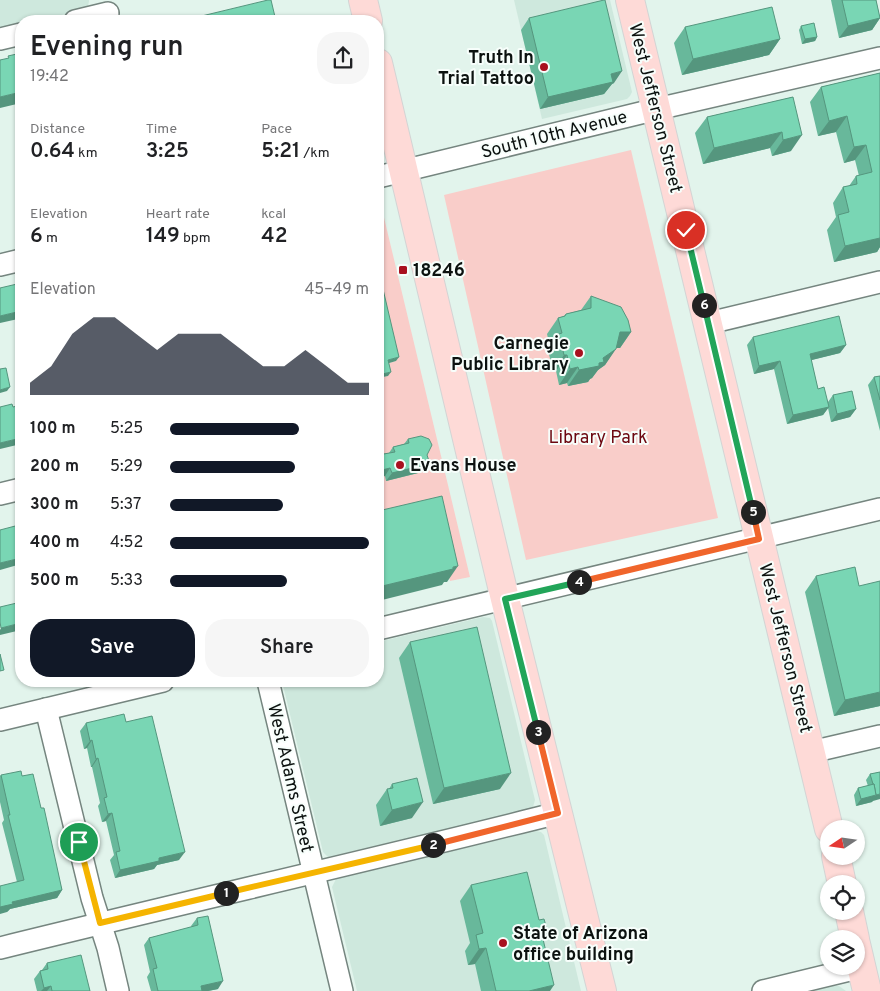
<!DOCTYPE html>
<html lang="en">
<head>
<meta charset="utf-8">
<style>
	:root { --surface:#fff; --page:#f6f6f6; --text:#202124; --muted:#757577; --accent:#111827 }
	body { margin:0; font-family:Overpass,sans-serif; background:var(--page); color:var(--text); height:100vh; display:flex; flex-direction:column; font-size:19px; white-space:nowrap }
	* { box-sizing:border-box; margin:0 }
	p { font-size:16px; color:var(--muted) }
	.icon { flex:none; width:28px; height:28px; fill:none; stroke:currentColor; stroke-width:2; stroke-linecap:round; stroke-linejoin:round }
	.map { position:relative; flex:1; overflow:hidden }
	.drawer { position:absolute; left:15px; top:15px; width:369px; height:672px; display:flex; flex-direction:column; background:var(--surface); border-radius:20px; box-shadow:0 1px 4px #0004 }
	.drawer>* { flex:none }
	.needle { width:32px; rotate:257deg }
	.fabs { position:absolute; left:820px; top:820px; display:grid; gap:10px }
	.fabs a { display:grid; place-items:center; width:45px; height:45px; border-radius:50%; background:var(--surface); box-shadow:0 1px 4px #0004; font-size:25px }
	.pin { position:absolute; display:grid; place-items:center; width:42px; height:42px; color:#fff; margin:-21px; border:2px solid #fff; border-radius:50%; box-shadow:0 1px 5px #0007 }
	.km { position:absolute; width:25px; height:25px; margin:-12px; border-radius:50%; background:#222; color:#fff; font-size:14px; line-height:25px; text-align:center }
	.round { display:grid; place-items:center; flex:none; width:52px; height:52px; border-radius:20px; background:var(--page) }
	.summary { display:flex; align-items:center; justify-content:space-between; height:85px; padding:0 15px }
	h1 { font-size:28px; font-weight:600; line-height:38px }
	.stats { display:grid; grid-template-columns:repeat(3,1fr); gap:8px; height:85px; padding:5px 15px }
	.stats div { display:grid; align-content:center }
	.stats b { font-size:21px; font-weight:600 }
	.stats small { font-size:14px; font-weight:400 }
	.stats p { font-size:14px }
	.chart { height:140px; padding:10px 15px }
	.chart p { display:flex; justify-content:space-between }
	.chart svg { width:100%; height:90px; margin-top:5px; fill:var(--accent); opacity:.7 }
	.action { display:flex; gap:10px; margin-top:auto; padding:10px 15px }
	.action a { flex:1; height:58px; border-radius:20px; background:var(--accent); color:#fff; font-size:20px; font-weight:600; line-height:58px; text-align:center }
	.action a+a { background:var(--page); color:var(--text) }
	ul { padding:0 15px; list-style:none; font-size:16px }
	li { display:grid; grid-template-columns:80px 60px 1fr; align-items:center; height:38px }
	li i { height:12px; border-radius:6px; background:var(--accent) }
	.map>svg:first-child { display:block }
</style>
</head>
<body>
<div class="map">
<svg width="880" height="991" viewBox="0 0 880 991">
	<rect width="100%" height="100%" fill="#e2f4ec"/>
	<g fill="#cee8dd">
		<path d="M0 0H89V1L88 6 84 10 34 21H21V24L0 29Z"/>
		<path d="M514 0H610L632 92 630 96 627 99 542 119Z"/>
		<path d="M483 617 490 618 492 621 535 800 533 807 531 809 328 857 323 852 282 681H378V642Z"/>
		<path d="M536 831 541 832 544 835 581 991H357L332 887 336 879Z"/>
		<path d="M832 986H839L846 991H814Z"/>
	</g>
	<g fill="#f9cdc9">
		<path d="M631 150 718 518 526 560 444 195Z"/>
		<path d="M381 205 470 577 450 581 431 504 378 517V378L388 376 386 364 396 361 378 275V206Z"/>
	</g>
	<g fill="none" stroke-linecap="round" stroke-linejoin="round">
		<g stroke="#75857f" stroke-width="24">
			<g id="minor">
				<path d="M75 21 108 13"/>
				<path d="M0 39 21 34"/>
				<path d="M378 177 657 109 880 58"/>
				<path d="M0 265 21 260"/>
				<path d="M709 323 880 282"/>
				<path d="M0 494 21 489"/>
				<path d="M378 629 880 509"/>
				<path d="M268 681 342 991"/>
				<path d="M46 709 92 898 108 948 118 991"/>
				<path d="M0 720 163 681"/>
				<path d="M811 752 880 736"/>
				<path d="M0 948C186 902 372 860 558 813"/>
				<path d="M763 991 862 967"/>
			</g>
		</g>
		<g stroke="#d3d4d4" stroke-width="30">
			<g id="major">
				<path d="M363 0 368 21"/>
				<path d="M630 0 829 829"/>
				<path d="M378 63 505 599 602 991"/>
				<path d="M836 856 842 884"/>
				<path d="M849 911 855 939"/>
				<path d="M856 944 867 991"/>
			</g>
		</g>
		<use href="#minor" stroke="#fff" stroke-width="21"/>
		<use href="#major" stroke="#fedad7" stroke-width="28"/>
	</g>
	<g fill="#68b89b">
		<path d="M831 0H876L880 18 872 30 839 38Z"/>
		<path d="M529 18 614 83 612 84 604 94 540 109 521 30Z"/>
		<path d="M801 26 817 37 815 41 802 44 799 30Z"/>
		<path d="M685 27 780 39 769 55 682 75 674 43Z"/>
		<path d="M880 73V247L877 252 834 262 827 230 836 217 833 203 843 187 849 186 856 176H859L855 160 844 163 836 132 818 136 810 102 821 87Z"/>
		<path d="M793 97 791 151 772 156 770 148 703 164 695 133 707 117Z"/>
		<path d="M591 296 631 332 620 348H616L605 365 598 370 592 378 590 379 588 382 568 386 567 383 559 385 556 371H553L548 350 550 347 547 334 558 318 564 316 566 314 581 310Z"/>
		<path d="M753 337 846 345 840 353 811 360 818 389 828 402 833 395 856 409 850 417 831 422 828 408 823 415 787 424 774 369 754 374 747 345Z"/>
		<path d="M880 376V431L868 385 874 377Z"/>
		<path d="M408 439 427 455 423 469 418 473 386 481 385 476 378 478V455L389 453 393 447 404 444Z"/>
		<path d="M816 576 859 586 880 706 834 716 805 592Z"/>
		<path d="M410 642 500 789 433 804 399 658Z"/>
		<path d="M126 722 179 860 157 865 154 869 115 878 110 860 114 855 106 821 102 822 98 806 100 803 92 767H91L87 748 84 749 80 731 86 723Z"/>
		<path d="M880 772 872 802 856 806 854 795 858 788 868 786 866 780 870 774Z"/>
		<path d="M1 775 22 776 41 808 62 890 57 898 10 909 7 912 17 882 2 823 4 820 0 802V776Z"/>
		<path d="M392 784 412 818 380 826 376 805 387 789H389Z"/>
		<path d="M471 885 539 920 548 933 543 939 550 991H481L475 964 468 965 465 951 470 943 460 901Z"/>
		<path d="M197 918 218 989 208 991H151L147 977 150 972 144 945 149 938 192 927 191 926Z"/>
		<path d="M47 963 90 991H37L34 979 40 971 42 970Z"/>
	</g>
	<g fill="#55967e">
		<path d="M880 18 872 30 839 38 848 26Z"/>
		<path d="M817 37 815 41 802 44 805 39Z"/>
		<path d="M780 39 769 55 682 75 693 59Z"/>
		<path d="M622 71 614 83 612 84 604 94 540 109 548 97 611 74Z"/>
		<path d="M21 92V103L0 108V97Z"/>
		<path d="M847 116 836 132 818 136 829 121Z"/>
		<path d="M782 132 770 148 703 164 714 148Z"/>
		<path d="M802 135 791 151 772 156 783 140Z"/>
		<path d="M866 145 855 160 844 163 854 147Z"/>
		<path d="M880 238V247L877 252 834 262 845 246Z"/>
		<path d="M21 311V314L18 319 0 323V316Z"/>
		<path d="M620 332H631L620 348H609Z"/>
		<path d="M846 345 840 353 804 362 810 354Z"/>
		<path d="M616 349 605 365 598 370 592 378 590 379 588 382 568 386 579 370 603 358Z"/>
		<path d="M564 355H567L556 371H553Z"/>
		<path d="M399 357 396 361 386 364 388 360Z"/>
		<path d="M780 361 774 369 754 374 759 366Z"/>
		<path d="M578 367 567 383 559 385 570 369Z"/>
		<path d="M391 372 388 376 378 378V375Z"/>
		<path d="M10 387 7 391 0 393V390Z"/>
		<path d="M829 407 823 415 787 424 793 415Z"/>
		<path d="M856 409 850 417 831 422 837 414Z"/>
		<path d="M21 438V444L0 449V443Z"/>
		<path d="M429 461 423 469 418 473 386 481 392 473Z"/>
		<path d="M390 468 385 476 378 478V476L382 470Z"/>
		<path d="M21 558V564L0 570V563Z"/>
		<path d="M458 566 447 582H444L442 585 378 601V587Z"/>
		<path d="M21 623V630L0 635V630L1 628Z"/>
		<path d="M880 692V706L834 716 845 700Z"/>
		<path d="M92 740 87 748 84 749 90 741Z"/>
		<path d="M98 758 92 767H91L96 759Z"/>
		<path d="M511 773 500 789 433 804 444 788Z"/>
		<path d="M880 794V799L873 801 872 802 856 806 861 799Z"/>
		<path d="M423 802 412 818 380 826 392 810Z"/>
		<path d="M112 813 106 821 102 822 108 814Z"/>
		<path d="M185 852 179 860 157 865 154 869 115 878 120 870 159 858Z"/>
		<path d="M62 890 57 898 10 909 7 912 0 914V907L12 902Z"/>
		<path d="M548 933 537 949 542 935Z"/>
		<path d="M486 948 475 964 468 965 479 949Z"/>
		<path d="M223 981 218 989 208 991H197L201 986Z"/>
		<path d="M554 985 550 991H529Z"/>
		<path d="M51 986 47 991H41L44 988Z"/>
	</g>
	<g fill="#79d6b4" stroke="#55967e">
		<path d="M268 0H271L276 21H181Z"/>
		<path d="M604 0H605L622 71 611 74 613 82 548 97 529 18Z"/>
		<path d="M842 0H876L880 18 848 26Z"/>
		<path d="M772 7 780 39 693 59 685 27Z"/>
		<path d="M814 23 817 37 805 39 801 26Z"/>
		<path d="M21 53V92L0 97V60L9 58 8 56Z"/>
		<path d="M880 73V238L845 246 838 215 849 212 843 187 857 184 856 176 872 172 866 145 854 147 847 116 829 121 821 87Z"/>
		<path d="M793 97 802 135 783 140 782 132 714 148 707 117Z"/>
		<path d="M378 268 399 357 388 360 391 372 378 375Z"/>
		<path d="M17 284 21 301V311L0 316V288Z"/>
		<path d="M591 296 621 307 628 320 631 332H620L616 349 603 358 604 362 599 363V366L579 370 578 367 570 369 567 355H564L559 334 562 333 558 318 565 316 566 314 591 308Z"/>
		<path d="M839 316 846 345 810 354 818 389 824 387 829 407 793 415 780 361 759 366 753 337Z"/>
		<path d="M6 368 10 387 0 390V369Z"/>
		<path d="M880 376V400L874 377Z"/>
		<path d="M852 391 856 409 837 414 833 395Z"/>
		<path d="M12 404 13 407 21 405V438L0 443V407Z"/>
		<path d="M421 436 429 439 432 445 427 455 429 461 424 465 392 473 390 468 382 470 378 455 395 452 393 447 409 443 408 439Z"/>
		<path d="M442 496 458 566 453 567V569L378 587V511Z"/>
		<path d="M21 521V558L0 563V530L19 525 18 522Z"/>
		<path d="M855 567 859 586 880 581V692L845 700 816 576Z"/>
		<path d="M21 602V623L1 628 0 622V607Z"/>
		<path d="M477 627 511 773 444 788 410 642Z"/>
		<path d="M0 654 4 670 0 671Z"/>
		<path d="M124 714 126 722 152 716 185 852 159 858V861L120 870 116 852 120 851 112 813 108 814 104 798 107 797 98 758 96 759 92 740 90 741 86 723Z"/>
		<path d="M21 771 22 776 33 774 41 808H44L62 890 12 902 13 904 0 907V886L24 880 8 815H10L1 775Z"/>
		<path d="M880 772V794L876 795 874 784H873L870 774Z"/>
		<path d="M417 778 423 802 392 810 387 789 393 788 392 784Z"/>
		<path d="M874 784 876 795 861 799 858 788Z"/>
		<path d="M527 872 539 920 544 919 548 933 542 935 554 985 529 991H496L486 948 479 949 476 935 483 933 471 885Z"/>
		<path d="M208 916 223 981 201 986 202 991H158L153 969 157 968 149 938 198 925 197 918Z"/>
		<path d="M81 955 90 991H52L51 986 44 988 40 971 48 969 47 963Z"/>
	</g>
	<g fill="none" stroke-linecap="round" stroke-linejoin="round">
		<g stroke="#fff" stroke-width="10">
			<path id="split-1" d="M79 842 100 923 226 893"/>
		</g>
		<g stroke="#fff" stroke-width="10">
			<path id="split-2" d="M226 893 433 845"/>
		</g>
		<g stroke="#fff" stroke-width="10">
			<path id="split-3" d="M433 845 558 813 538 732"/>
		</g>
		<g stroke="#fff" stroke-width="10">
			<path id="split-4" d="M538 732 505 599 579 582"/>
		</g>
		<g stroke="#fff" stroke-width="10">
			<path id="split-5" d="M579 582 759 539 753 512"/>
		</g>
		<g stroke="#fff" stroke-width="10">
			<path id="split-6" d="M704 305 753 512"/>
		</g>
		<g stroke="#fff" stroke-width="10">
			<path id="split-7" d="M686 230 704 305"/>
		</g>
		<use href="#split-1" stroke="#f5b400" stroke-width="6"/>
		<use href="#split-2" stroke="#f5b400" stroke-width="6"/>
		<use href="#split-3" stroke="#f0652b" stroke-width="6"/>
		<use href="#split-4" stroke="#22a559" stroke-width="6"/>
		<use href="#split-5" stroke="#f0652b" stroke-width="6"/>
		<use href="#split-6" stroke="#22a559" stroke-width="6"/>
		<use href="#split-7" stroke="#22a559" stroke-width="6"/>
	</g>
	<g fill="#a8111f" stroke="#f7fefb" stroke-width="2">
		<circle cx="544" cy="67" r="5"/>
		<rect x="398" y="265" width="10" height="10" rx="2.5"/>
		<circle cx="579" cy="353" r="5"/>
		<circle cx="400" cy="465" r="5"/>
		<circle cx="503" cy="943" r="5"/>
	</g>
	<g text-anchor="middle" stroke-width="4" stroke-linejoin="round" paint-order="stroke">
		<g font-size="18" font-weight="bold" fill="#0c1210" stroke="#f7fefb" text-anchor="start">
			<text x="534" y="63" text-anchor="end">Truth In<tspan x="534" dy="21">Trial Tattoo</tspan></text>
			<text x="413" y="276">18246</text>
			<text x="569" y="349" text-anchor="end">Carnegie<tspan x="569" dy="21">Public Library</tspan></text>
			<text x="410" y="471">Evans House</text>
			<text x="513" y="939">State of Arizona<tspan x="513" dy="21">office building</tspan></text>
		</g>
		<g font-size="18" fill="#0c1210" stroke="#f7fefb">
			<text transform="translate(656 108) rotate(76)" y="6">West Jefferson Street</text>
			<text transform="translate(554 134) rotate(-14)" y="6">South 10th Avenue</text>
			<text transform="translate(786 648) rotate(76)" y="6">West Jefferson Street</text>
			<text transform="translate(291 778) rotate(77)" y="6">West Adams Street</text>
		</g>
		<g font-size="18" fill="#6c0710" stroke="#f7fefb">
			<text x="598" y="443">Library Park</text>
		</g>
	</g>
</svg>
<div class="fabs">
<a><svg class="needle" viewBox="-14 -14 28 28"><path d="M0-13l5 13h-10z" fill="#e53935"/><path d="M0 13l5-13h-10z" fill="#757577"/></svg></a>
<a><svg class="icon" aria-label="locate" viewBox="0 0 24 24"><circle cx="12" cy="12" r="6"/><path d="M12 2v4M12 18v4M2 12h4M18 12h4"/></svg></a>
<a><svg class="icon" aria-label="layers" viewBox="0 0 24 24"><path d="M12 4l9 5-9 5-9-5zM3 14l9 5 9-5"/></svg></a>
</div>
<div class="pin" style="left:79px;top:842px;background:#1e9e55"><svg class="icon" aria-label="arrive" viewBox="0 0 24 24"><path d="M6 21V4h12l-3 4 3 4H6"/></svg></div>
<div class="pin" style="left:686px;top:230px;background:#d93025"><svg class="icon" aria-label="check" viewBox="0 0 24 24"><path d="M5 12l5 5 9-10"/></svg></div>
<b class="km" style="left:226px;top:893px">1</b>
<b class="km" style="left:433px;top:845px">2</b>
<b class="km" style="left:538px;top:732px">3</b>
<b class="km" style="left:579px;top:582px">4</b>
<b class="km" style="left:753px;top:512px">5</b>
<b class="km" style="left:704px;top:305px">6</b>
<section class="drawer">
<div class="summary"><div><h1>Evening run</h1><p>19:42</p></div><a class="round"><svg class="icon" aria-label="share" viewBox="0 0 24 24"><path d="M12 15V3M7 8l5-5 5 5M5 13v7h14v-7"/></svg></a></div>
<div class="stats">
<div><p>Distance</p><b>0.64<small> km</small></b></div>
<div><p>Time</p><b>3:25</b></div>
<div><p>Pace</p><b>5:21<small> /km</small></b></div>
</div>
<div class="stats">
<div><p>Elevation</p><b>6<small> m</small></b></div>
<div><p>Heart rate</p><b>149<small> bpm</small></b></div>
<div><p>kcal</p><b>42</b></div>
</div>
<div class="chart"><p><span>Elevation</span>45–49 m</p>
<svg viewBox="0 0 160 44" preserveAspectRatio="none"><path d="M0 44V38L10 30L20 14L30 6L40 6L50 14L60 22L70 14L80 14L90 14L100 22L110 30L120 30L130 22L140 30L150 38L160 38V44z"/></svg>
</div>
<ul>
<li><b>100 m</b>5:25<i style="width:65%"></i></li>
<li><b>200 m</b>5:29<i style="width:63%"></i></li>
<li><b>300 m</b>5:37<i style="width:57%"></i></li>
<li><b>400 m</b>4:52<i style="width:100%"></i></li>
<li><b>500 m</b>5:33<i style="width:59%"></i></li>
</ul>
<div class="action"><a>Save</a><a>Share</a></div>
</section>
</div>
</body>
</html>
